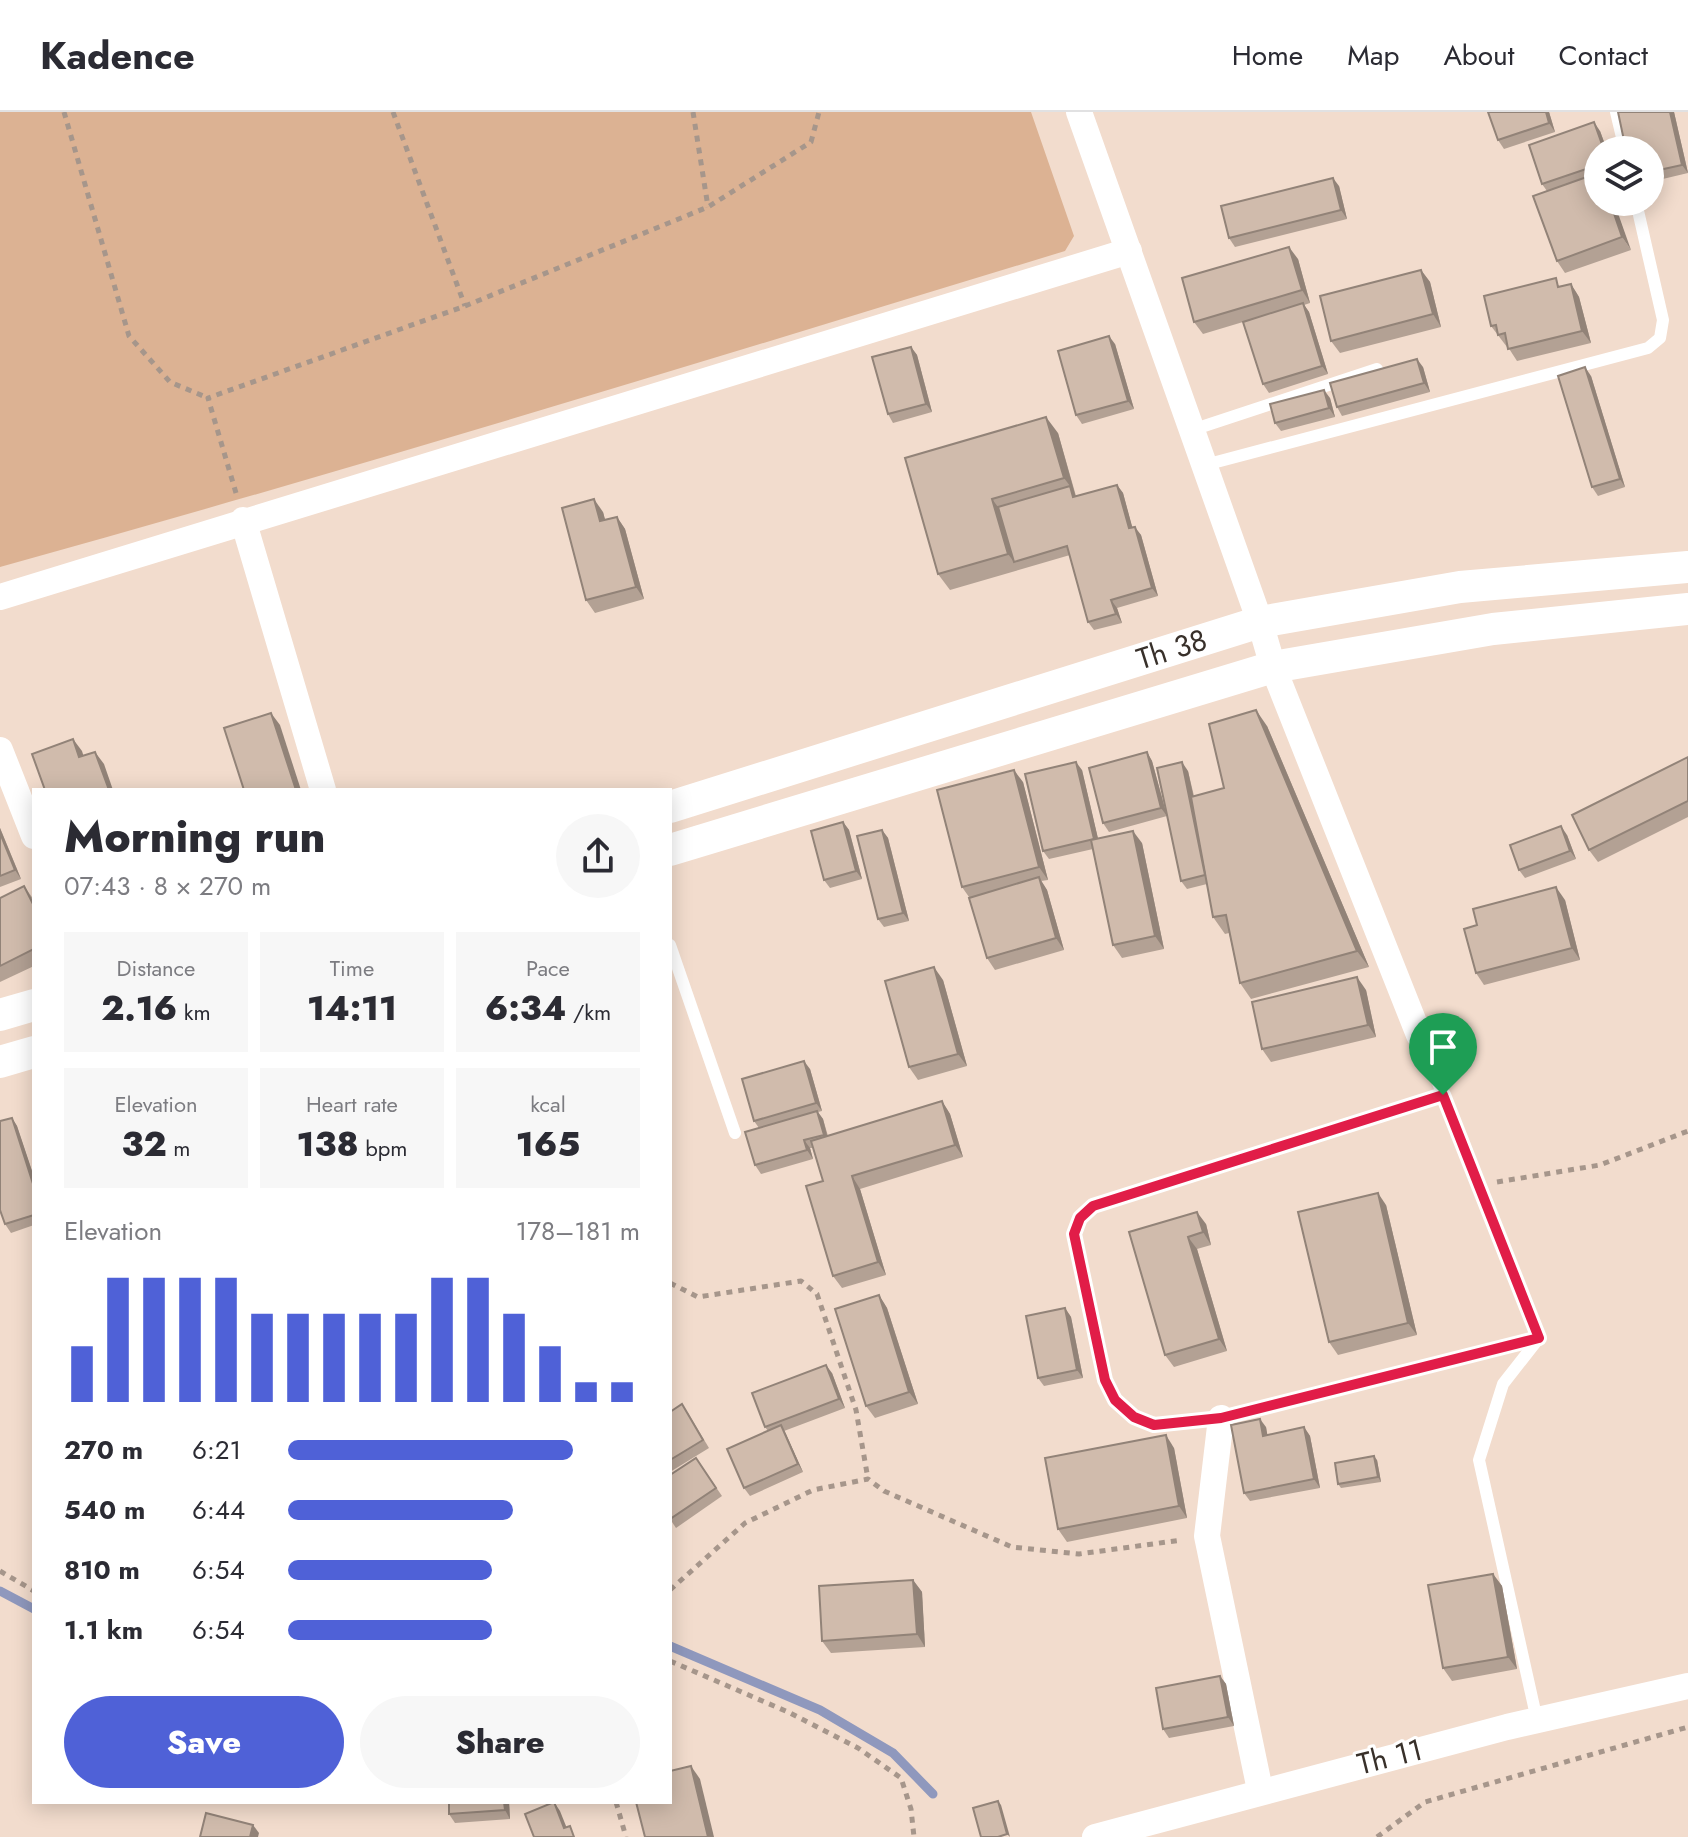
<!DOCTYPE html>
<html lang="en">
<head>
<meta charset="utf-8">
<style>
	:root { --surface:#fff; --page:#f7f7f7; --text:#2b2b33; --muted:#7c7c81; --line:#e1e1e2; --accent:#4f61d7 }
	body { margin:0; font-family:Jost,sans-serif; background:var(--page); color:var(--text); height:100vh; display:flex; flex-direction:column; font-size:30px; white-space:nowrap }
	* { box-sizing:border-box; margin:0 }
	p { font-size:26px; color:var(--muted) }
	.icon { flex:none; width:44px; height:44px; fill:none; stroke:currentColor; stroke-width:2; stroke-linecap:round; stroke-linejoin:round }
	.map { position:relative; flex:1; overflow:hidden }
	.details { position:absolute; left:32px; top:676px; width:640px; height:1016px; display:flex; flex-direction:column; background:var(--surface); border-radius:0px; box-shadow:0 4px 20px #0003 }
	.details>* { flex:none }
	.buttons { position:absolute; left:1584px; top:24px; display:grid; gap:16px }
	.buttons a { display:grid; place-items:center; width:80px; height:80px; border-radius:50%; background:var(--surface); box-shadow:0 4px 20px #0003; font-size:40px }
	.pin { position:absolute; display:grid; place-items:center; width:68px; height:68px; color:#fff; margin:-82px -34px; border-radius:50% 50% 50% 0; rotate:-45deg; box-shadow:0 0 8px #0007 }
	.pin .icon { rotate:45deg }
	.round { display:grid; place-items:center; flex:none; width:84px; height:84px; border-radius:42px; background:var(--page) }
	.head { display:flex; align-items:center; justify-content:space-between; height:136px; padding:0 32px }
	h1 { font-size:44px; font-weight:800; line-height:60px }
	.stats { display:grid; grid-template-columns:repeat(3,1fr); gap:12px; height:136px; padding:8px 32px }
	.stats div { display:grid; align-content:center; border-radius:0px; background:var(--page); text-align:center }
	.stats b { font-size:34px; font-weight:800 }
	.stats small { font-size:22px; font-weight:400 }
	.stats p { font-size:22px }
	.chart { height:224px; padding:16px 32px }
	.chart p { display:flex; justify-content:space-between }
	.chart svg { width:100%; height:144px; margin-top:8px; stroke:var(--accent); stroke-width:6 }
	.cta { display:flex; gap:16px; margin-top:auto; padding:16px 32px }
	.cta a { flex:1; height:92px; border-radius:48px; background:var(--accent); color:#fff; font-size:32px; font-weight:800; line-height:92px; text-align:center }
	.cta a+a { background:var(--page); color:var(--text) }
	ul { padding:0 32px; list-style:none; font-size:26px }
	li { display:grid; grid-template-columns:128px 96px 1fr; align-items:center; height:60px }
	li i { height:20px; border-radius:10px; background:var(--accent) }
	header { display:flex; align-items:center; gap:48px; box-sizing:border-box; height:112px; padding:0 40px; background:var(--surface); border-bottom:2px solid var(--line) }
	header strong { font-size:38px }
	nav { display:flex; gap:44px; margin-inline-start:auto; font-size:28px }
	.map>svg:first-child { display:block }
</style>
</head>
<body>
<header>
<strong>Kadence</strong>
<nav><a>Home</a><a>Map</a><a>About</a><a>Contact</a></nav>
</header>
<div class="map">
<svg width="1688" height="1725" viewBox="0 0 1688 1725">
	<rect width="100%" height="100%" fill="#f2dccd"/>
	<path fill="#dcb293" d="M0 0H1031L1074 124 1065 139C711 247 357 356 0 455Z"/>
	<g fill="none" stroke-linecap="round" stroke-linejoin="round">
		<g stroke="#8f98bd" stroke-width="9">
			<path d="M0 1479 34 1497"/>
			<path d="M670 1534 820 1598 893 1641 933 1682"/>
		</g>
		<g stroke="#a6968b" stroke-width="5" stroke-dasharray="6 6" stroke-linecap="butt">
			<path d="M64 0 129 224 170 270 208 286"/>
			<path d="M393 0 465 194"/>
			<path d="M693 0 708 95"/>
			<path d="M236 381 208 286 465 194 708 95 811 30 819 0"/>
			<path d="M1497 1070 1600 1053 1688 1019"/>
			<path d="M670 1171 698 1185 801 1169 817 1182 856 1298 868 1367"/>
			<path d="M0 1459 34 1479"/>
			<path d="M670 1478 745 1411 813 1378 868 1367 884 1379 1012 1435 1079 1442 1182 1428"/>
			<path d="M670 1549 788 1600 858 1636 901 1666 911 1697 914 1725"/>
			<path d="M616 1690 626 1725"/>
			<path d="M1377 1725 1425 1690 1688 1615"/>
		</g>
		<g stroke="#fff" stroke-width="12">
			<path d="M1616 0 1625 38"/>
			<path d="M1192 318 1377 257"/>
			<path d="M1205 353 1648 236 1660 226 1663 208 1636 90"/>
			<path d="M670 833 735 1021"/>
			<path d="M1419 923 1539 1226"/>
			<path d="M1443 983 1093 1094 1080 1106 1074 1122 1105 1268 1115 1288 1134 1305 1154 1313 1221 1306 1539 1226"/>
			<path d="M1537 1608 1479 1348 1503 1272 1539 1226"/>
		</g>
		<g stroke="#fff" stroke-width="26">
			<path d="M1079 0 1260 510 1273 555 1419 923"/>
			<path d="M243 408 323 678"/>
			<path d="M0 485 1129 139"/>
			<path d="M0 638 34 724"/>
			<path d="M1221 1306 1207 1424 1260 1678"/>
			<path d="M1095 1725 1507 1615 1688 1574"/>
		</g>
		<g stroke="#fff" stroke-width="32">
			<path id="s1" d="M670 695 1260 510 1460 475 1688 455"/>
			<path d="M670 738 1273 555 1493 517 1688 497"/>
			<path d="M0 903 34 893"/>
			<path d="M0 950 34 940"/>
		</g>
	</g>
	<g fill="#b3a194">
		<path d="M1488 0H1549L1555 20 1504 37 1498 28Z"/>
		<path d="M1618 0H1674L1688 61 1650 70V38Z"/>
		<path d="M1600 19 1607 38H1598V90L1631 138 1565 161 1557 149 1547 79 1542 72Z"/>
		<path d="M1339 74 1347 107 1235 135 1229 126Z"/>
		<path d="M1298 147 1310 191 1304 193 1309 200 1328 262 1269 281 1263 272 1243 210 1203 222 1194 210Z"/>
		<path d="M1421 158 1430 170 1441 215 1340 241 1331 229Z"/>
		<path d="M1571 172 1579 185 1591 231 1517 249 1508 235H1507L1491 214 1562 174Z"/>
		<path d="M1115 232 1134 297 1082 312 1076 303Z"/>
		<path d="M911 235 917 243 932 300 893 311 888 302Z"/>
		<path d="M1423 255 1430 280 1342 304 1337 295Z"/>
		<path d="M1591 264 1625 375 1598 384 1592 375Z"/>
		<path d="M1330 286 1335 305 1281 319 1275 311Z"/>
		<path d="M1058 321 1076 384 1117 373 1123 381 1132 415 1141 423 1158 484 1117 496 1122 511 1094 518 1088 510 1070 443 950 478 938 462 905 346Z"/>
		<path d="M603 400 605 408 617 405 625 417 644 487 595 501 586 488Z"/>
		<path d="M1267 614 1369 855 1251 887 1240 871 1229 821 1225 822 1213 805 1207 772 1187 777 1181 769 1188 659 1194 684 1224 676Z"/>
		<path d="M1147 640 1152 649 1167 704 1109 720 1103 711Z"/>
		<path d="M1688 645V705L1598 750 1589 738Z"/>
		<path d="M1082 658 1098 727 1142 731 1164 837 1122 846 1113 833 1093 737 1049 747 1043 739Z"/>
		<path d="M1023 670 1048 768 1041 769 1047 778 1064 838 995 858 987 846 969 785 962 775Z"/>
		<path d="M843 710 849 718 862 767 830 776 824 768Z"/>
		<path d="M0 716 21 767 0 775Z"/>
		<path d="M882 718 888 726 909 809 884 815 878 807Z"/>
		<path d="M1567 723 1576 747 1525 766 1519 758Z"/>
		<path d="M24 774 34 788V854L0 870V786Z"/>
		<path d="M1565 788 1580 848 1484 873 1476 861 1477 813Z"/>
		<path d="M943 868 967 954 918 968 909 955Z"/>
		<path d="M1366 878 1376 925 1271 950 1262 937Z"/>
		<path d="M810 957 822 999 818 1000 823 1007 828 1024 942 989 950 1002 963 1045 860 1077 886 1163 842 1176 833 1164 823 1069 813 1036H810L813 1047 761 1062 755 1053 759 1016 754 1009Z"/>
		<path d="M12 1006 17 1014 34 1065V1113L11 1121 5 1112Z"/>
		<path d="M1386 1093 1417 1223 1338 1243 1329 1230Z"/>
		<path d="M1206 1112 1211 1133 1197 1137 1227 1239 1174 1255 1165 1243 1129 1120Z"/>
		<path d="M879 1183 887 1196 918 1292 875 1306 866 1294Z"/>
		<path d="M1065 1196 1071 1205 1083 1266 1044 1274 1038 1266Z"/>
		<path d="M832 1261 845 1296 784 1319 803 1360 750 1384 744 1376 768 1319 765 1315Z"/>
		<path d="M670 1300 688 1301 709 1336 670 1360Z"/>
		<path d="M1266 1315 1267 1323 1304 1315 1310 1324 1320 1376 1250 1389 1244 1381Z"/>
		<path d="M1174 1336 1187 1406 1067 1430 1058 1417Z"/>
		<path d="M696 1346 722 1384 676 1416 670 1407Z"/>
		<path d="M1377 1348 1381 1370 1341 1376 1338 1372Z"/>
		<path d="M1493 1462 1502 1474 1517 1557 1452 1569 1443 1556Z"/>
		<path d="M913 1468 922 1480 925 1535 831 1541 822 1529Z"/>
		<path d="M1220 1564 1226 1572 1234 1614 1169 1626 1163 1617Z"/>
		<path d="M509 1690 510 1707 455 1711 449 1702Z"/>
	</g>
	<g fill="#928378">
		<path d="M1546 0H1549L1555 20 1549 11Z"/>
		<path d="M1670 0H1674L1688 61 1682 53Z"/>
		<path d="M1594 10 1600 19 1607 38H1604Z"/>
		<path d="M1333 66 1339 74 1347 107 1341 98Z"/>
		<path d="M1610 90H1614L1631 138 1622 125Z"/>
		<path d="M1289 135 1298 147 1310 191 1302 178Z"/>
		<path d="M1421 158 1430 170 1441 215 1433 202Z"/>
		<path d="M1571 172 1579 185 1591 231 1582 219Z"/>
		<path d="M1303 191 1309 200 1328 262 1322 254Z"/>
		<path d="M1109 224 1115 232 1134 297 1128 289Z"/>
		<path d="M911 235 917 243 932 300 926 292Z"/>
		<path d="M1417 247 1423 255 1430 280 1424 271Z"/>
		<path d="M1585 255 1591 264 1625 375 1620 367Z"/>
		<path d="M1324 278 1330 286 1335 305 1329 296Z"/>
		<path d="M1046 305 1058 321 1078 393 1073 385 1070 374 1064 366Z"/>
		<path d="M1117 373 1123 381 1135 425 1129 416Z"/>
		<path d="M594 387 603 400 609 422 600 409Z"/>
		<path d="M992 387 1004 403 1014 450 1020 458 1008 442Z"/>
		<path d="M617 405 625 417 644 487 636 475Z"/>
		<path d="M1135 415 1141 423 1158 484 1152 476Z"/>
		<path d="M1111 488 1117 496 1122 511 1116 502Z"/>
		<path d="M1256 598 1267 614 1369 855 1357 839Z"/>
		<path d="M271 601 280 613 301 678H296Z"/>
		<path d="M73 627 82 639 88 658 79 645Z"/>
		<path d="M95 640 104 652 113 678H109Z"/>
		<path d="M1147 640 1152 649 1167 704 1161 696Z"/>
		<path d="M1076 650 1082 658 1100 735 1094 727Z"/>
		<path d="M1182 650 1188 659 1212 771 1206 763Z"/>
		<path d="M1014 658 1023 670 1048 768 1039 755Z"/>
		<path d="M843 710 849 718 862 767 856 759Z"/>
		<path d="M1561 714 1567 723 1576 747 1570 739Z"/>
		<path d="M0 716 21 767 15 758 0 721Z"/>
		<path d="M882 718 888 726 909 809 903 801Z"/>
		<path d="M1133 719 1142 731 1164 837 1155 824Z"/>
		<path d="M1039 765 1047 778 1064 838 1056 826Z"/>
		<path d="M1556 775 1565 788 1580 848 1572 836Z"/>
		<path d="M934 855 943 868 967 954 958 942Z"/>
		<path d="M1357 865 1366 878 1376 925 1368 913Z"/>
		<path d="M804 949 810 957 822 999 816 991Z"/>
		<path d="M942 989 950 1002 963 1045 955 1033Z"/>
		<path d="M817 999 823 1007 829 1031 824 1023Z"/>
		<path d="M12 1006 17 1014 34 1065V1075Z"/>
		<path d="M804 1028 810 1036 813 1047 807 1038Z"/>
		<path d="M852 1064 860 1077 886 1163 878 1150Z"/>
		<path d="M1378 1081 1386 1093 1417 1223 1408 1211Z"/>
		<path d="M1197 1100 1206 1112 1211 1133 1203 1120Z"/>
		<path d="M1188 1125 1197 1137 1227 1239 1219 1227Z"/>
		<path d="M879 1183 887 1196 918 1292 909 1280Z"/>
		<path d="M1065 1196 1071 1205 1083 1266 1077 1258Z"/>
		<path d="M826 1253 832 1261 845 1296 839 1287Z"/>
		<path d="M1260 1307 1266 1315 1269 1332 1263 1324Z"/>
		<path d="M781 1313 786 1322 803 1360 798 1352Z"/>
		<path d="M1304 1315 1310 1324 1320 1376 1314 1367Z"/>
		<path d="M1166 1323 1174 1336 1187 1406 1179 1394Z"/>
		<path d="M1374 1344 1377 1348 1381 1370 1378 1365Z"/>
		<path d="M1493 1462 1502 1474 1517 1557 1508 1545Z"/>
		<path d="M913 1468 922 1480 925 1535 917 1522Z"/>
		<path d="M1220 1564 1226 1572 1234 1614 1228 1605Z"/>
		<path d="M691 1654 700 1667 714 1725H708Z"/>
		<path d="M998 1689 1001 1693 1010 1725 1007 1722Z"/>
		<path d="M504 1690H509L510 1707 505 1698Z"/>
		<path d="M554 1690 560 1699 570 1724 564 1716Z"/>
		<path d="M253 1713 259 1721 258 1725H250Z"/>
	</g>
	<g fill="#d0bbac" stroke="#928378" stroke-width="2">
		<path d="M1488 0H1546L1549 11 1498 28Z"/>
		<path d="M1618 0H1670L1682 53 1650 60V38H1626Z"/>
		<path d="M1594 10 1604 38H1598V53L1542 72 1529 33Z"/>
		<path d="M1598 61V90H1610L1622 125 1557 149 1533 84Z"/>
		<path d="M1333 66 1341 98 1229 126 1221 94Z"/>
		<path d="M1289 135 1302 178 1194 210 1182 166Z"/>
		<path d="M1421 158 1433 202 1331 229 1320 184Z"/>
		<path d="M1556 166 1558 175 1571 172 1582 219 1508 237 1505 221 1498 223 1496 213 1491 214 1484 184Z"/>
		<path d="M1303 191 1322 254 1263 272 1243 210Z"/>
		<path d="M1109 224 1128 289 1076 303 1058 239Z"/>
		<path d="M911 235 926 292 888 302 872 245Z"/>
		<path d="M1417 247 1424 271 1337 295 1330 271Z"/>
		<path d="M1585 255 1620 367 1592 375 1558 264Z"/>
		<path d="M1324 278 1329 296 1275 311 1270 292Z"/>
		<path d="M1046 305 1064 366 992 387 1008 442 938 462 905 346Z"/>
		<path d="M1117 373 1129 416 1135 415 1152 476 1111 488 1116 502 1088 510 1067 434 1014 450 998 395 1070 374 1073 385Z"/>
		<path d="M594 387 600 409 617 405 636 475 586 488 562 396Z"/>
		<path d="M1256 598 1357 839 1240 871 1226 803 1213 805 1191 685 1224 676 1209 612Z"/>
		<path d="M271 601 296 678H244L224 616Z"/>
		<path d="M73 627 79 645 95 640 109 678H45L32 642Z"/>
		<path d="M1147 640 1161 696 1103 711 1089 656Z"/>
		<path d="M1688 645V689L1589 738 1572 703Z"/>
		<path d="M1076 650 1094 727 1043 739 1025 662Z"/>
		<path d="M1182 650 1205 763 1181 769 1157 656Z"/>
		<path d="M1014 658 1039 755 962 775 937 678Z"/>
		<path d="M843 710 856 759 824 768 811 719Z"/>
		<path d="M1561 714 1570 739 1519 758 1510 733Z"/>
		<path d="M882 718 903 801 878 807 857 724Z"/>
		<path d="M1133 719 1155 824 1113 833 1091 728Z"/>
		<path d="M0 721 15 758 0 764Z"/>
		<path d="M1039 765 1056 826 987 846 969 786Z"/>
		<path d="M24 774 34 794V837L0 854V786Z"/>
		<path d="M1556 775 1572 836 1476 861 1464 817 1477 813 1473 797Z"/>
		<path d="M934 855 958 942 909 955 885 869Z"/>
		<path d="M1357 865 1368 913 1262 937 1252 890Z"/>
		<path d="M804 949 816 991 754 1009 742 967Z"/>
		<path d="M942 989 955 1033 852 1064 878 1150 833 1164 806 1074 823 1069 811 1029Z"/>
		<path d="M817 999 824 1023 804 1028 807 1038 755 1053 745 1020Z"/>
		<path d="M12 1006 34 1075V1103L5 1112 0 1098V1009Z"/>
		<path d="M1378 1081 1408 1211 1329 1230 1298 1100Z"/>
		<path d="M1197 1100 1203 1120 1188 1125 1219 1227 1165 1243 1129 1120Z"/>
		<path d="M879 1183 909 1280 866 1294 835 1197Z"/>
		<path d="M1065 1196 1077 1258 1038 1266 1026 1204Z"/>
		<path d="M826 1253 839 1287 765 1315 752 1281Z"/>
		<path d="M682 1292 703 1328 670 1348V1300Z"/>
		<path d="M1260 1307 1263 1324 1304 1315 1314 1367 1244 1381 1231 1313Z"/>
		<path d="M781 1313 798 1352 744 1376 727 1337Z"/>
		<path d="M1166 1323 1179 1394 1058 1417 1045 1346Z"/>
		<path d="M1374 1344 1378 1365 1338 1372 1335 1351Z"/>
		<path d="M696 1346 716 1376 670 1407V1363Z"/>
		<path d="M1493 1462 1508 1545 1443 1556 1428 1473Z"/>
		<path d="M913 1468 917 1522 822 1529 819 1474Z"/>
		<path d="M1220 1564 1228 1605 1163 1617 1156 1576Z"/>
		<path d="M691 1654 708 1725H645L636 1690H670V1659Z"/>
		<path d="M998 1689 1007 1722 998 1725H981L973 1696Z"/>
		<path d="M449 1690H504L505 1698 449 1702Z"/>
		<path d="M554 1690 564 1716 570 1714 574 1725H534L525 1702Z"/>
		<path d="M206 1701 253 1713 250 1725H200Z"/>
	</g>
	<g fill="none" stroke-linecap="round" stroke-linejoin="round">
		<g stroke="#fff" stroke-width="16">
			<path id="route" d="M1443 983 1539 1226 1221 1306 1154 1313 1134 1305 1115 1288 1105 1268 1074 1122 1080 1106 1093 1094Z"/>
		</g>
		<use href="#route" stroke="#e11d48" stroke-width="10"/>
	</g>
	<g text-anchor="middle" stroke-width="6" stroke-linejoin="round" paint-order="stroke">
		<g font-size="30" fill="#38302a" stroke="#fff">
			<text dy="10" stroke="none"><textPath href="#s1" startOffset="526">Th 38</textPath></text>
			<text transform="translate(1390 1645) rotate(-14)" y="10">Th 11</text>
		</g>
	</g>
</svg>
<div class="buttons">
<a><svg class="icon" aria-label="layers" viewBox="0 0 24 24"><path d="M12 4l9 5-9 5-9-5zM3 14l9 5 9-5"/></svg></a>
</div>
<div class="pin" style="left:1443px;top:983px;background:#1e9e55"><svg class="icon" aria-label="arrive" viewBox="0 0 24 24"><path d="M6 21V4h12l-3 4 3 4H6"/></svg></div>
<section class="details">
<div class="head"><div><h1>Morning run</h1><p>07:43 · 8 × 270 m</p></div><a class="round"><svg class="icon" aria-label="share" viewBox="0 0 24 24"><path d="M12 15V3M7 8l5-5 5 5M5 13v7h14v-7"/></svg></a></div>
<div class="stats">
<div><p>Distance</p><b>2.16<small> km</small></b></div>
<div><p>Time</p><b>14:11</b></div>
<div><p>Pace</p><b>6:34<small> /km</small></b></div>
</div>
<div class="stats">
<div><p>Elevation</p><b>32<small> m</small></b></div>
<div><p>Heart rate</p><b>138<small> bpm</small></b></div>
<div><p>kcal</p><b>165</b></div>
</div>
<div class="chart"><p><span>Elevation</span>178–181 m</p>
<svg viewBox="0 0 160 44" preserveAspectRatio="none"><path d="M5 44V27M15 44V6M25 44V6M35 44V6M45 44V6M55 44V17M65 44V17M75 44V17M85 44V17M95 44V17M105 44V6M115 44V6M125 44V17M135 44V27M145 44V38M155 44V38"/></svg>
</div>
<ul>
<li><b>270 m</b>6:21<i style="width:81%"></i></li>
<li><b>540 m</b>6:44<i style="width:64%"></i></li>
<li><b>810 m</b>6:54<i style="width:58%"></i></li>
<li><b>1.1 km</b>6:54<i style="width:58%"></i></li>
</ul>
<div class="cta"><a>Save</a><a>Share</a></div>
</section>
</div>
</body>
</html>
